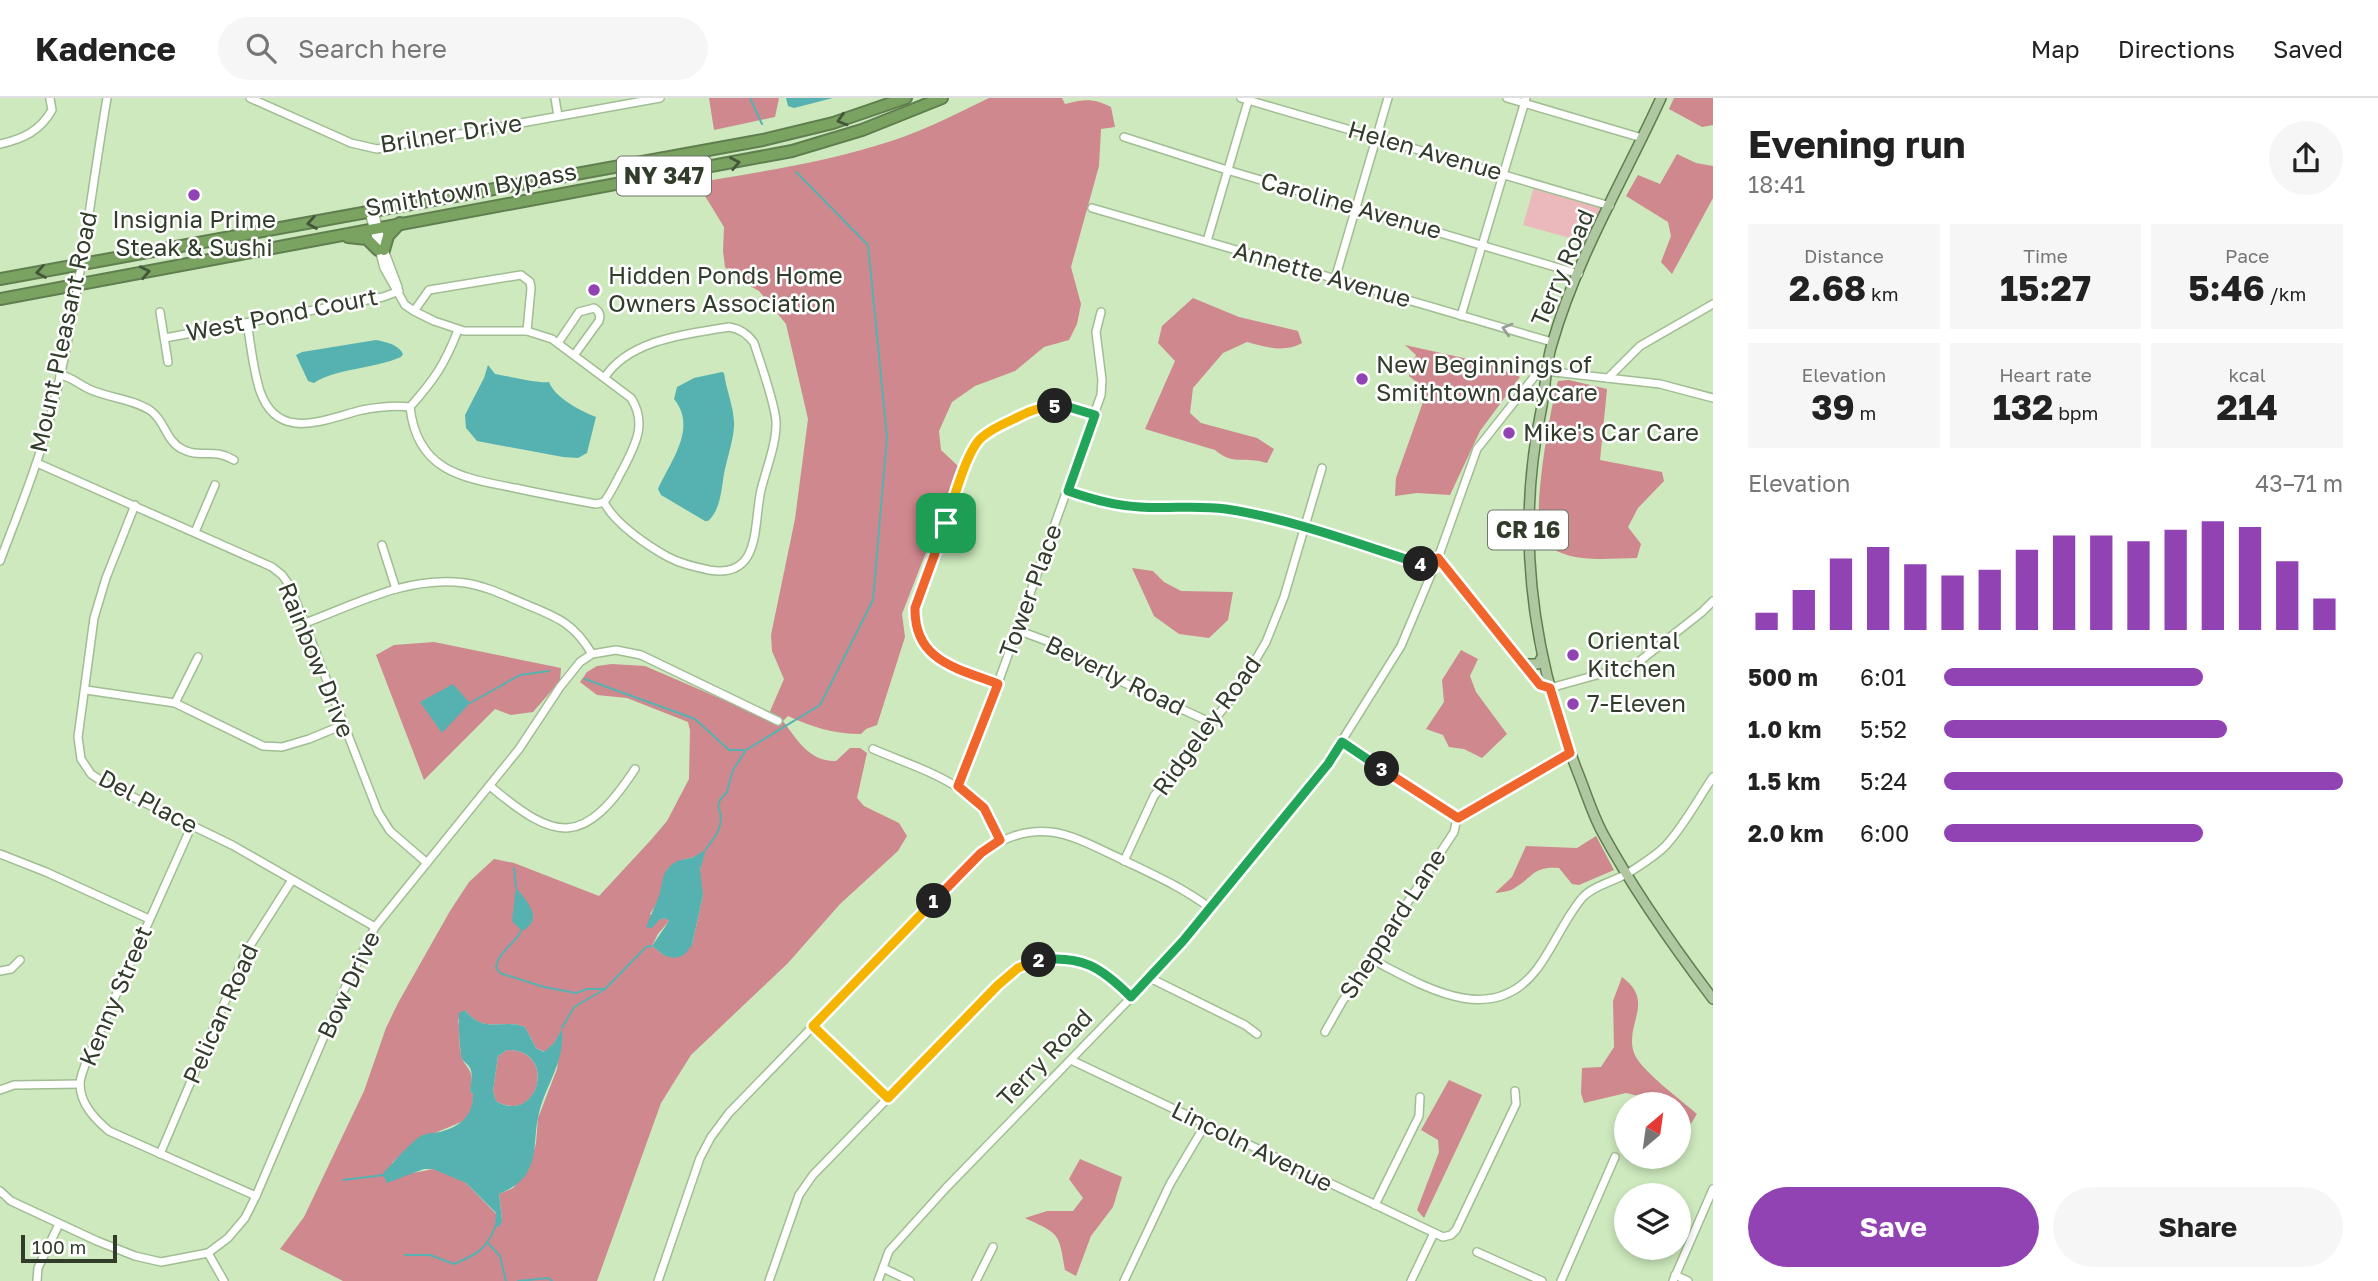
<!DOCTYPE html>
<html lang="en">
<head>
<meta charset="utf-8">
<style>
	:root { --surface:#fff; --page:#f6f6f6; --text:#222; --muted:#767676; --line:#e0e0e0; --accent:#9243b3 }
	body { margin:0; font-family:"Golos Text",sans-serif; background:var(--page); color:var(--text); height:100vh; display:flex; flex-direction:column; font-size:26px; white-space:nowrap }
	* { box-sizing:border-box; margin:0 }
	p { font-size:23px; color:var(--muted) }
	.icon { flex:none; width:38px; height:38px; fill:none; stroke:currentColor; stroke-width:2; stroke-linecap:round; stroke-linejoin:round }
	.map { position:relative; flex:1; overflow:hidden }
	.sheet { display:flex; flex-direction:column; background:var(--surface); width:665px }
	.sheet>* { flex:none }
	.needle { width:46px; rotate:29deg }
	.controls { position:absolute; left:1614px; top:994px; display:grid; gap:14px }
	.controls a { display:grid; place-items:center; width:77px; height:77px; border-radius:50%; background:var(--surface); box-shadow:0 4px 10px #0003; font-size:35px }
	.scale { position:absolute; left:21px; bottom:18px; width:96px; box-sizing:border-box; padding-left:7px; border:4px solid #313c2b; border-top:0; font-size:19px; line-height:24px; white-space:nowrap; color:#313c2b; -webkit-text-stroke:5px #fff; paint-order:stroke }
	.pin { position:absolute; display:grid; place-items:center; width:60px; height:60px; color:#fff; margin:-30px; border-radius:14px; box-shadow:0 4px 10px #0006 }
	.km { position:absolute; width:35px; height:35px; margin:-18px; border-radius:50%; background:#222; color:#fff; font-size:19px; line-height:35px; text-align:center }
	.round { display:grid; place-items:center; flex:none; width:74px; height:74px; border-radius:37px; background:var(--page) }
	.headline { display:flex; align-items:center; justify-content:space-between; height:119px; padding:0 35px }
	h1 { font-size:38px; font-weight:700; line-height:52px }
	.metrics { display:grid; grid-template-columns:repeat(3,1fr); gap:10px; height:119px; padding:7px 35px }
	.metrics div { display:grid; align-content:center; border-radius:0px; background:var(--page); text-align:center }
	.metrics b { font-size:35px; font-weight:700 }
	.metrics small { font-size:19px; font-weight:400 }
	.metrics p { font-size:19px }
	.chart { height:196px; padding:14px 35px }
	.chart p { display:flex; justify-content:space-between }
	.chart svg { width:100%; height:126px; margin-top:7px; stroke:var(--accent); stroke-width:6 }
	.primary-button { display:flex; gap:14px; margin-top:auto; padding:14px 35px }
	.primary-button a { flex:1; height:80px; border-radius:42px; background:var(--accent); color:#fff; font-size:28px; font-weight:700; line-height:80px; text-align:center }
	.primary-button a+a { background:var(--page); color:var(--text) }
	ul { padding:0 35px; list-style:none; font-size:23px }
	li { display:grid; grid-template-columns:112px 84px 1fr; align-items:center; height:52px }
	li i { height:18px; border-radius:9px; background:var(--accent) }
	header { display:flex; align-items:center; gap:42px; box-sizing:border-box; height:98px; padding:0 35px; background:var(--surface); border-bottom:2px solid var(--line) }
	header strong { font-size:33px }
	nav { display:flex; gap:38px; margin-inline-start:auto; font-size:24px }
	.search { width:490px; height:63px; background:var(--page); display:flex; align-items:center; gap:18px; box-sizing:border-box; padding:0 24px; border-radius:38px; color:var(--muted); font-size:26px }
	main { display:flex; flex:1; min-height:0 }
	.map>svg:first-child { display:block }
</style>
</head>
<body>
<header>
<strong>Kadence</strong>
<div class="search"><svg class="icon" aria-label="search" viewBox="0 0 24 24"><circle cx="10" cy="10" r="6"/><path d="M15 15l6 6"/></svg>Search here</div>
<nav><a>Map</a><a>Directions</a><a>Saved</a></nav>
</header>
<main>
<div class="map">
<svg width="1713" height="1183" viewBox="0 0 1713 1183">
	<rect width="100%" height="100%" fill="#cde9bd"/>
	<path fill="#ebb9bc" d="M1534 89 1601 110 1584 144 1523 127Z"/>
	<g fill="#cf888e" fill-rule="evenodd">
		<path d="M709 0H779L775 19 714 32Z"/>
		<path d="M989 0H1062L1065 6C1085 1 1093 0 1111 9L1115 29 1101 31 1099 68 1071 169 1081 206 1077 226 1069 242 1044 249 1015 273 975 288 952 304 939 333 941 352 959 369 902 516 905 539 877 627 866 631 861 636C834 636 812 629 788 618L783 623C797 642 810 664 836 663L850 650H860L867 655 857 700 864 708 899 725 907 738 898 753 840 806 788 865 691 957 661 1005 597 1183H343L280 1151 304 1119 364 993 386 930 398 905 450 813 469 784 494 761 514 765 599 798 650 743 667 723 689 681 690 632 688 624 627 600 597 597 580 584 587 574 597 568 612 566 645 568 761 618H768L784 581 772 553 771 537 795 421 808 321 786 226 759 193 739 182 725 169 723 153 724 129 705 98 712 82C767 73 822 64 875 48 915 37 952 18 989 0ZM704 757 701 765 699 782 703 797 692 847 665 858 652 848 658 836 669 823 665 820 659 822 650 816C675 783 645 767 704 757ZM465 912C484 937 502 920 525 929L536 950 545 954 554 945 562 932 557 971 538 1020 536 1045 529 1071 513 1090 499 1096 502 1122 466 1085 455 1078 433 1071 413 1075 392 1065 416 1043 466 1022C472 1014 473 1007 473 996L470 993C476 968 464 972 461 956 458 944 461 934 458 922Z"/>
		<path d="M1674 0H1713V27L1702 29 1669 11Z"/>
		<path d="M1677 56 1696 65 1713 68V100L1672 176 1661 164 1671 138 1668 124 1626 98 1638 77 1660 86Z"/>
		<path d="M1193 200 1239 219 1298 233 1302 245C1285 255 1265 249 1247 244L1223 255 1193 290 1190 315 1201 325 1257 340 1274 351 1267 365C1245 358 1233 368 1215 352L1145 331 1175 263 1158 245 1162 228Z"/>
		<path d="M1405 247 1486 265 1520 279 1480 333 1450 397 1417 395 1395 398 1396 380 1423 304 1425 291 1409 278 1416 257Z"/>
		<path d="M1569 282 1607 291 1600 362 1662 374 1664 383 1638 410 1628 429 1641 446 1637 460C1607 460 1566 467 1544 443 1529 427 1551 307 1558 283Z"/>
		<path d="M1132 470 1153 473 1164 484 1181 493 1233 494 1228 522 1209 540 1179 536 1154 518Z"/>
		<path d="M434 544 561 570 560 583 533 614 511 617 495 611 424 682 376 557 394 547Z"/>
		<path d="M1461 552 1478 561 1470 578 1476 594 1507 636 1482 660 1464 651 1449 649 1443 637 1426 631 1444 604 1442 582Z"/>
		<path d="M1596 738 1614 772 1579 787 1572 786 1559 770C1532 768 1533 780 1513 791 1508 794 1501 794 1495 795L1512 779 1526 748 1577 750Z"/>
		<path d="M1622 879C1656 904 1624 926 1634 955 1640 972 1681 1002 1697 1016L1690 1027 1678 1030V1006H1653L1652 1001 1626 995 1584 1005 1581 995 1582 970 1601 969 1614 949 1613 903Z"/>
		<path d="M507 952C558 951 539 1028 496 1003L493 993 498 958Z"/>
		<path d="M1449 982 1482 997 1424 1120 1417 1112 1439 1054 1438 1042 1421 1032Z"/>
		<path d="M1080 1061 1122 1079 1113 1109 1091 1138 1076 1178 1065 1172C1059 1134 1059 1136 1025 1120L1047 1113H1073L1083 1100 1069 1081Z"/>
	</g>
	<g fill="#56b2b1" fill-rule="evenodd">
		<path d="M786 0H833L794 10 788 8Z"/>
		<path d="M376 242C386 244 398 246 403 256L401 259C374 271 337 270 314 285L308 283 296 257 302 254Z"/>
		<path d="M488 267 495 276C507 278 542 286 549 284 555 300 581 313 596 319L587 355 578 360 563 359 477 343 466 330 465 317 484 280Z"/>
		<path d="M722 274 724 275C726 292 735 311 734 329 733 342 729 354 726 367 721 384 723 410 708 423H705L661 397 658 391C670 364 698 330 674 301L677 289 694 280Z"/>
		<path d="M453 586 470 605 442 635 420 604Z"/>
		<path d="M706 751 700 772 703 797 692 847 684 857 675 860 665 858 652 848 669 823 665 820 659 822 652 830 646 829 659 798 664 776 670 768 677 763 694 759Z"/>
		<path d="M516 789C525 802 546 821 522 833L512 823Z"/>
		<path d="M465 912C484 937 503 920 525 929L536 950 544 954 554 945 562 931C565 967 544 987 538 1020 534 1037 537 1057 528 1073 522 1085 510 1091 499 1096L502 1122 500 1128 495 1129 496 1115 466 1085 433 1071H424L387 1085 383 1077 384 1074C395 1063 407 1048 419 1039 425 1035 433 1035 440 1034 461 1028 473 1018 473 996L470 993C471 986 473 976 470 970 468 966 464 964 462 961 460 957 458 920 459 915ZM507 952C559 951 538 1028 496 1003L493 993 498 958Z"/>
	</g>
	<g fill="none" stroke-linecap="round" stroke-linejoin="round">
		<g stroke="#56b2b1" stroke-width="2">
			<path d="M750 0 762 26"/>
			<path d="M585 581 695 621 729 652H744"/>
			<path d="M470 605 520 577 549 573"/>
			<path d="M706 751C716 738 726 725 718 709L720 702 727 694 733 672 746 652 820 607 873 502 887 339 868 147 796 74"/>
			<path d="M514 770 516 789"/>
			<path d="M521 833C514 847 499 853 496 869L500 875 544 889 576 895 587 891H603"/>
			<path d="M562 930 574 909 605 891 646 849 651 848"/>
			<path d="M343 1082 384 1077"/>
			<path d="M488 1145 500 1158 506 1183"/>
			<path d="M405 1157H430L454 1166C478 1156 486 1152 496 1127"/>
			<path d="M518 1183 548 1180 552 1183"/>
		</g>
		<g stroke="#a1bd93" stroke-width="10">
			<g id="minor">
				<path d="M250 0 351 45 377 51 660 0"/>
				<path d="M555 0 558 18"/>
				<path d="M1241 0 1610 108"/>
				<path d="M1507 0 1642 40"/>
				<path d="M1124 39 1227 72 1579 176"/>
				<path d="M0 46C23 41 40 33 52 12L50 1"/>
				<path d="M1092 110 1552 244"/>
				<path d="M374 113 384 152 398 189"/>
				<path d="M369 114 384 170 405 207 414 213 434 223 464 233H527L552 241 631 300C647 325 636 345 624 369 617 381 612 394 604 404L596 406C569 401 542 396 515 390 462 380 417 373 410 309 434 282 445 266 458 232"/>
				<path d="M1207 143 1249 0"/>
				<path d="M1335 181 1388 0"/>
				<path d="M414 213 429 192 521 177 530 184 531 190 527 233"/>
				<path d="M160 214 168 264"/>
				<path d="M1461 218 1526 0"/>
				<path d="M247 225C251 247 253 272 260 293 278 345 325 321 362 312 378 309 393 307 410 309"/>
				<path d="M165 240 383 199 399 193"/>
				<path d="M558 245 579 214 594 210C599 213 601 217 599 223L575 256"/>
				<path d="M60 277C72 279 78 286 89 291 108 300 134 301 151 313 165 323 166 343 182 351 200 361 212 349 234 362"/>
				<path d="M1608 280 1640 248 1713 206"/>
				<path d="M37 365 272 469 282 477 290 488 378 714 390 733 427 765"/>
				<path d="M1068 393C1091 401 1115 408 1141 409 1170 411 1198 407 1227 411 1297 422 1366 449 1433 470"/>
				<path d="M604 404C614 425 648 448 668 459 681 466 695 469 709 472 762 481 753 427 761 392 766 371 777 345 776 323 774 302 761 267 754 245 748 236 741 231 729 229 688 236 630 241 605 279"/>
				<path d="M135 407 106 480 94 520 78 639 81 661 91 676 106 686 232 747 375 829"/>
				<path d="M195 434 215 387"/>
				<path d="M382 447 396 491"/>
				<path d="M1438 460 1540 587 1550 590 1636 566 1702 514 1713 503"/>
				<path d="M0 463C18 415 38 367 51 316 78 213 89 106 107 0"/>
				<path d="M305 525C356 506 409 477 465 485 486 488 506 498 525 506 557 519 574 525 592 556"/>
				<path d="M1017 532 1055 546 1094 571 1212 625"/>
				<path d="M998 586C952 568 899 557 920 494L971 356C974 351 976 345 980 341 995 325 1041 305 1062 307 1073 308 1084 314 1095 317"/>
				<path d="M86 592 175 605 263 648 282 649 309 641 343 627"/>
				<path d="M175 605 198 559"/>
				<path d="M1342 644 1457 720"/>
				<path d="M873 651C921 672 983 687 1000 742"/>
				<path d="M490 688C557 745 584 748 635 671"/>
				<path d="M958 688 988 613 1101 297 1102 282 1096 234 1101 214"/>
				<path d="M192 727 86 964C84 971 80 979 80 986 80 1006 95 1021 109 1033L256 1098"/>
				<path d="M0 756 46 774 149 821"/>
				<path d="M1124 763 1154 698 1238 592 1266 544 1284 499 1322 370"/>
				<path d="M1371 861C1422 887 1491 932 1537 871 1553 850 1566 818 1583 799 1594 787 1616 783 1630 774 1642 766 1659 756 1668 745 1685 726 1698 701 1713 679"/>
				<path d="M0 873 11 871 20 862"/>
				<path d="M1150 880 1245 927 1257 936"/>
				<path d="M813 928 888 1000"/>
				<path d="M1325 934 1342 904 1454 734 1457 720 1570 655"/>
				<path d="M1071 962 1443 1139 1451 1137 1456 1132 1516 1006 1515 993"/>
				<path d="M0 992 14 987 80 986"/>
				<path d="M160 1056 246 854 292 782"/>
				<path d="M0 1093 11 1103 97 1143 135 1158 161 1164 208 1155 228 1140 245 1120 256 1098 342 896 375 829 519 651 560 589 580 564 592 556 616 552 641 557 778 623"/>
				<path d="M1375 1107 1419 1018 1420 999"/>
				<path d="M1477 1154 1542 1183"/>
				<path d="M208 1155 224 1183"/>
				<path d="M883 1170 910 1183"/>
				<path d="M1675 1177 1688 1183"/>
				<path d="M37 1183 38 1170 59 1126"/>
				<path d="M658 1183 700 1060 711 1039 729 1015 981 755C1002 741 1024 731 1051 734 1075 737 1099 751 1121 761 1152 776 1182 789 1210 810"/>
				<path d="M769 1183 799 1097 813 1077 998 887C1049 845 1086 855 1131 899"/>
				<path d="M878 1183 889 1153 946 1090 1150 880 1328 665 1401 548 1438 460 1477 351 1534 279 1545 273 1660 286 1713 300"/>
				<path d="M976 1183 993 1149"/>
				<path d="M1124 1183 1170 1086 1205 1027"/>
				<path d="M1411 1183 1434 1135"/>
				<path d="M1561 1183 1615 1059"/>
				<path d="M1673 1183 1713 1091"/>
			</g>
		</g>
		<g stroke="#607f4f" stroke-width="12">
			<g id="major">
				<path d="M1661 0C1624 81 1577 159 1552 246 1545 268 1546 290 1541 313 1515 438 1533 562 1580 680 1587 698 1593 717 1602 734 1634 793 1673 848 1713 901"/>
				<path d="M1524 566H1538L1542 559"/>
			</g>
		</g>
		<g stroke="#607f4f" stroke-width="14">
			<g id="highway">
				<path d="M348 139 367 141 378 152"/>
				<path d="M384 152 388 138 400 125"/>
				<path d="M0 181 763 42 833 25 906 0"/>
				<path d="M0 201 792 53 862 32 942 0"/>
			</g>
		</g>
		<use href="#minor" stroke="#fff" stroke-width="7"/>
		<use href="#major" stroke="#afc8a1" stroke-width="9"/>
		<use href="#highway" stroke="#7aa362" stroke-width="10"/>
	</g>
	<defs><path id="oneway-chevron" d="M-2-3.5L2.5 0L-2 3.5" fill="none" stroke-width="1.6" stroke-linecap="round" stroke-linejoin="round" transform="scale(1.75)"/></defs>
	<g stroke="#435639">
		<use href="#oneway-chevron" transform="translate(842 22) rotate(163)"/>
		<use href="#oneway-chevron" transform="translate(735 65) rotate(-11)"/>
		<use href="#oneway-chevron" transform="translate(312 125) rotate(170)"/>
		<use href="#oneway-chevron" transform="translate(41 174) rotate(170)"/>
		<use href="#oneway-chevron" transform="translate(145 174) rotate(-11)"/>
	</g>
	<use stroke="#989e95" href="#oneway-chevron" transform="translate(1507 231) rotate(-164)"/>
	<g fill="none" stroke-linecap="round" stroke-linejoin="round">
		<g stroke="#fff" stroke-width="14">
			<path id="split-1" d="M934 803 981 755 1000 742 984 710 958 688 998 586C957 570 914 563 915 510L946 425"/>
		</g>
		<g stroke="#fff" stroke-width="14">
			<path id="split-2" d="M934 803 813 928 888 1000 998 887 1018 870 1039 862"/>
		</g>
		<g stroke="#fff" stroke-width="14">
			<path id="split-3" d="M1039 862C1082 857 1101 869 1131 899L1183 843 1328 666 1342 644 1382 671"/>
		</g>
		<g stroke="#fff" stroke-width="14">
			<path id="split-4" d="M1382 671 1458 720 1570 655 1550 590 1540 587 1438 460 1433 470 1421 466"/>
		</g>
		<g stroke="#fff" stroke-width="14">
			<path id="split-5" d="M1055 308 1062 307 1095 317 1068 393C1091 401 1115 408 1140 409 1169 411 1197 407 1226 411 1292 421 1358 446 1421 466"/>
		</g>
		<g stroke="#fff" stroke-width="14">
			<path id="split-6" d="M946 425C953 404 966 354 981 340 991 331 1003 326 1014 321 1027 314 1041 308 1055 308"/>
		</g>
		<use href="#split-1" stroke="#f0652b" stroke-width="9"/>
		<use href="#split-2" stroke="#f5b400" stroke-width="9"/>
		<use href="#split-3" stroke="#22a559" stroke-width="9"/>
		<use href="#split-4" stroke="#f0652b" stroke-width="9"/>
		<use href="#split-5" stroke="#22a559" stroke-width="9"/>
		<use href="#split-6" stroke="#f5b400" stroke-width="9"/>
	</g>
	<g fill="#9243b3" stroke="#fff" stroke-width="2.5">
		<circle cx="194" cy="97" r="7"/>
		<circle cx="594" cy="192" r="7"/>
		<circle cx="1362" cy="281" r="7"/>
		<circle cx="1509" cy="335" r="7"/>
		<circle cx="1573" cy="557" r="7"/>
		<circle cx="1573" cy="606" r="7"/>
	</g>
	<g text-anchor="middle" stroke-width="5" stroke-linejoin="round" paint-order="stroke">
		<g fill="#fff" stroke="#6f766b" stroke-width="2">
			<rect x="617" y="58.5" width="94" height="39" rx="5"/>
			<rect x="1488" y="412.5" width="80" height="39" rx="5"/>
		</g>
		<g font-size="23" font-weight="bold" fill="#313c2b">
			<text x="664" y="86">NY 347</text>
			<text x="1528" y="440">CR 16</text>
		</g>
		<g font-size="24" fill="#313c2b" stroke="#fff">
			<text transform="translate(451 36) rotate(-9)" y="8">Brilner Drive</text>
			<text transform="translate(1425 53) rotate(16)" y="8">Helen Avenue</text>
			<text transform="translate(471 92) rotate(-10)" y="8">Smithtown Bypass</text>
			<text transform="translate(1351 108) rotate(16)" y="8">Caroline Avenue</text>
			<text transform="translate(1563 170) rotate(-67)" y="8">Terry Road</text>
			<text transform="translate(1322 177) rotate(16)" y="8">Annette Avenue</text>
			<text transform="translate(282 217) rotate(-11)" y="8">West Pond Court</text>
			<text transform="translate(64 234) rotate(-78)" y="8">Mount Pleasant Road</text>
			<text transform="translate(1031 493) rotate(-70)" y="8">Tower Place</text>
			<text transform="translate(316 562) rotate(68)" y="8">Rainbow Drive</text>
			<text transform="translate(1115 578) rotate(26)" y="8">Beverly Road</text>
			<text transform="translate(1207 628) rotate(-54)" y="8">Ridgeley Road</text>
			<text transform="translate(148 704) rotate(28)" y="8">Del Place</text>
			<text transform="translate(1393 826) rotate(-57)" y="8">Sheppard Lane</text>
			<text transform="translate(349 887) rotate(-65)" y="8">Bow Drive</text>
			<text transform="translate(116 898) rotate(-67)" y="8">Kenny Street</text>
			<text transform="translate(221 916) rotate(-66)" y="8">Pelican Road</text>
			<text transform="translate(1045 960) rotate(-46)" y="8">Terry Road</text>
			<text transform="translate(1252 1049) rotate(26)" y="8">Lincoln Avenue</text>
		</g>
		<g font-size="24" fill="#313c2b" stroke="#fff" text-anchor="start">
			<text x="194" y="130" text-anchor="middle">Insignia Prime<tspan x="194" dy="28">Steak &amp; Sushi</tspan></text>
			<text x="608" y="186">Hidden Ponds Home<tspan x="608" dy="28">Owners Association</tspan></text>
			<text x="1376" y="275">New Beginnings of<tspan x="1376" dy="28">Smithtown daycare</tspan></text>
			<text x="1523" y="343">Mike's Car Care</text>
			<text x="1587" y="551">Oriental<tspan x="1587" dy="28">Kitchen</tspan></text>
			<text x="1587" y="614">7-Eleven</text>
		</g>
	</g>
</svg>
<div class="controls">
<a><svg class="needle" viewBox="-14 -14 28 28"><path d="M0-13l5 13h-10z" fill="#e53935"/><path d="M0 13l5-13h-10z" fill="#767676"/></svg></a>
<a><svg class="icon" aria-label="layers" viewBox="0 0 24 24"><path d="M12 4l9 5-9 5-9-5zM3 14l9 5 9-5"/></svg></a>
</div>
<div class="scale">100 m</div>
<div class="pin" style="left:946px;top:425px;background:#1e9e55"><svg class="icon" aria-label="arrive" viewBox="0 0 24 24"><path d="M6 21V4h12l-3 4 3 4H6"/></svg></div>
<b class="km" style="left:934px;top:803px">1</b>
<b class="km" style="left:1039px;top:862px">2</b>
<b class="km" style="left:1382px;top:671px">3</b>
<b class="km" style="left:1421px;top:466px">4</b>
<b class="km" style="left:1055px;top:308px">5</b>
</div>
<section class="sheet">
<div class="headline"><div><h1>Evening run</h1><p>18:41</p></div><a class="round"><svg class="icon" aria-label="share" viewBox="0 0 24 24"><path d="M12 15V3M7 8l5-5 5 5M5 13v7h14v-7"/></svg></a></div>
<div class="metrics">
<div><p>Distance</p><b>2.68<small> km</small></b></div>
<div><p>Time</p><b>15:27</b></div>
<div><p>Pace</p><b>5:46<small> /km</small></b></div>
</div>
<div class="metrics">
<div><p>Elevation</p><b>39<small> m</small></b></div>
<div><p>Heart rate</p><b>132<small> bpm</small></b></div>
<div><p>kcal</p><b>214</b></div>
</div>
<div class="chart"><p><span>Elevation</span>43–71 m</p>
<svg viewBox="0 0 160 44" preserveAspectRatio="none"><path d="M5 44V38M15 44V30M25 44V19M35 44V15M45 44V21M55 44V25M65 44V23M75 44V16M85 44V11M95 44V11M105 44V13M115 44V9M125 44V6M135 44V8M145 44V20M155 44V33"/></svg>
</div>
<ul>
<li><b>500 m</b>6:01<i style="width:65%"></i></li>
<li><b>1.0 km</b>5:52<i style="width:71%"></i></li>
<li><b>1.5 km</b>5:24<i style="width:100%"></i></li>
<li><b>2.0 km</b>6:00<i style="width:65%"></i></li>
</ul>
<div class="primary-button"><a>Save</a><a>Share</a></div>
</section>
</main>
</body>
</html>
